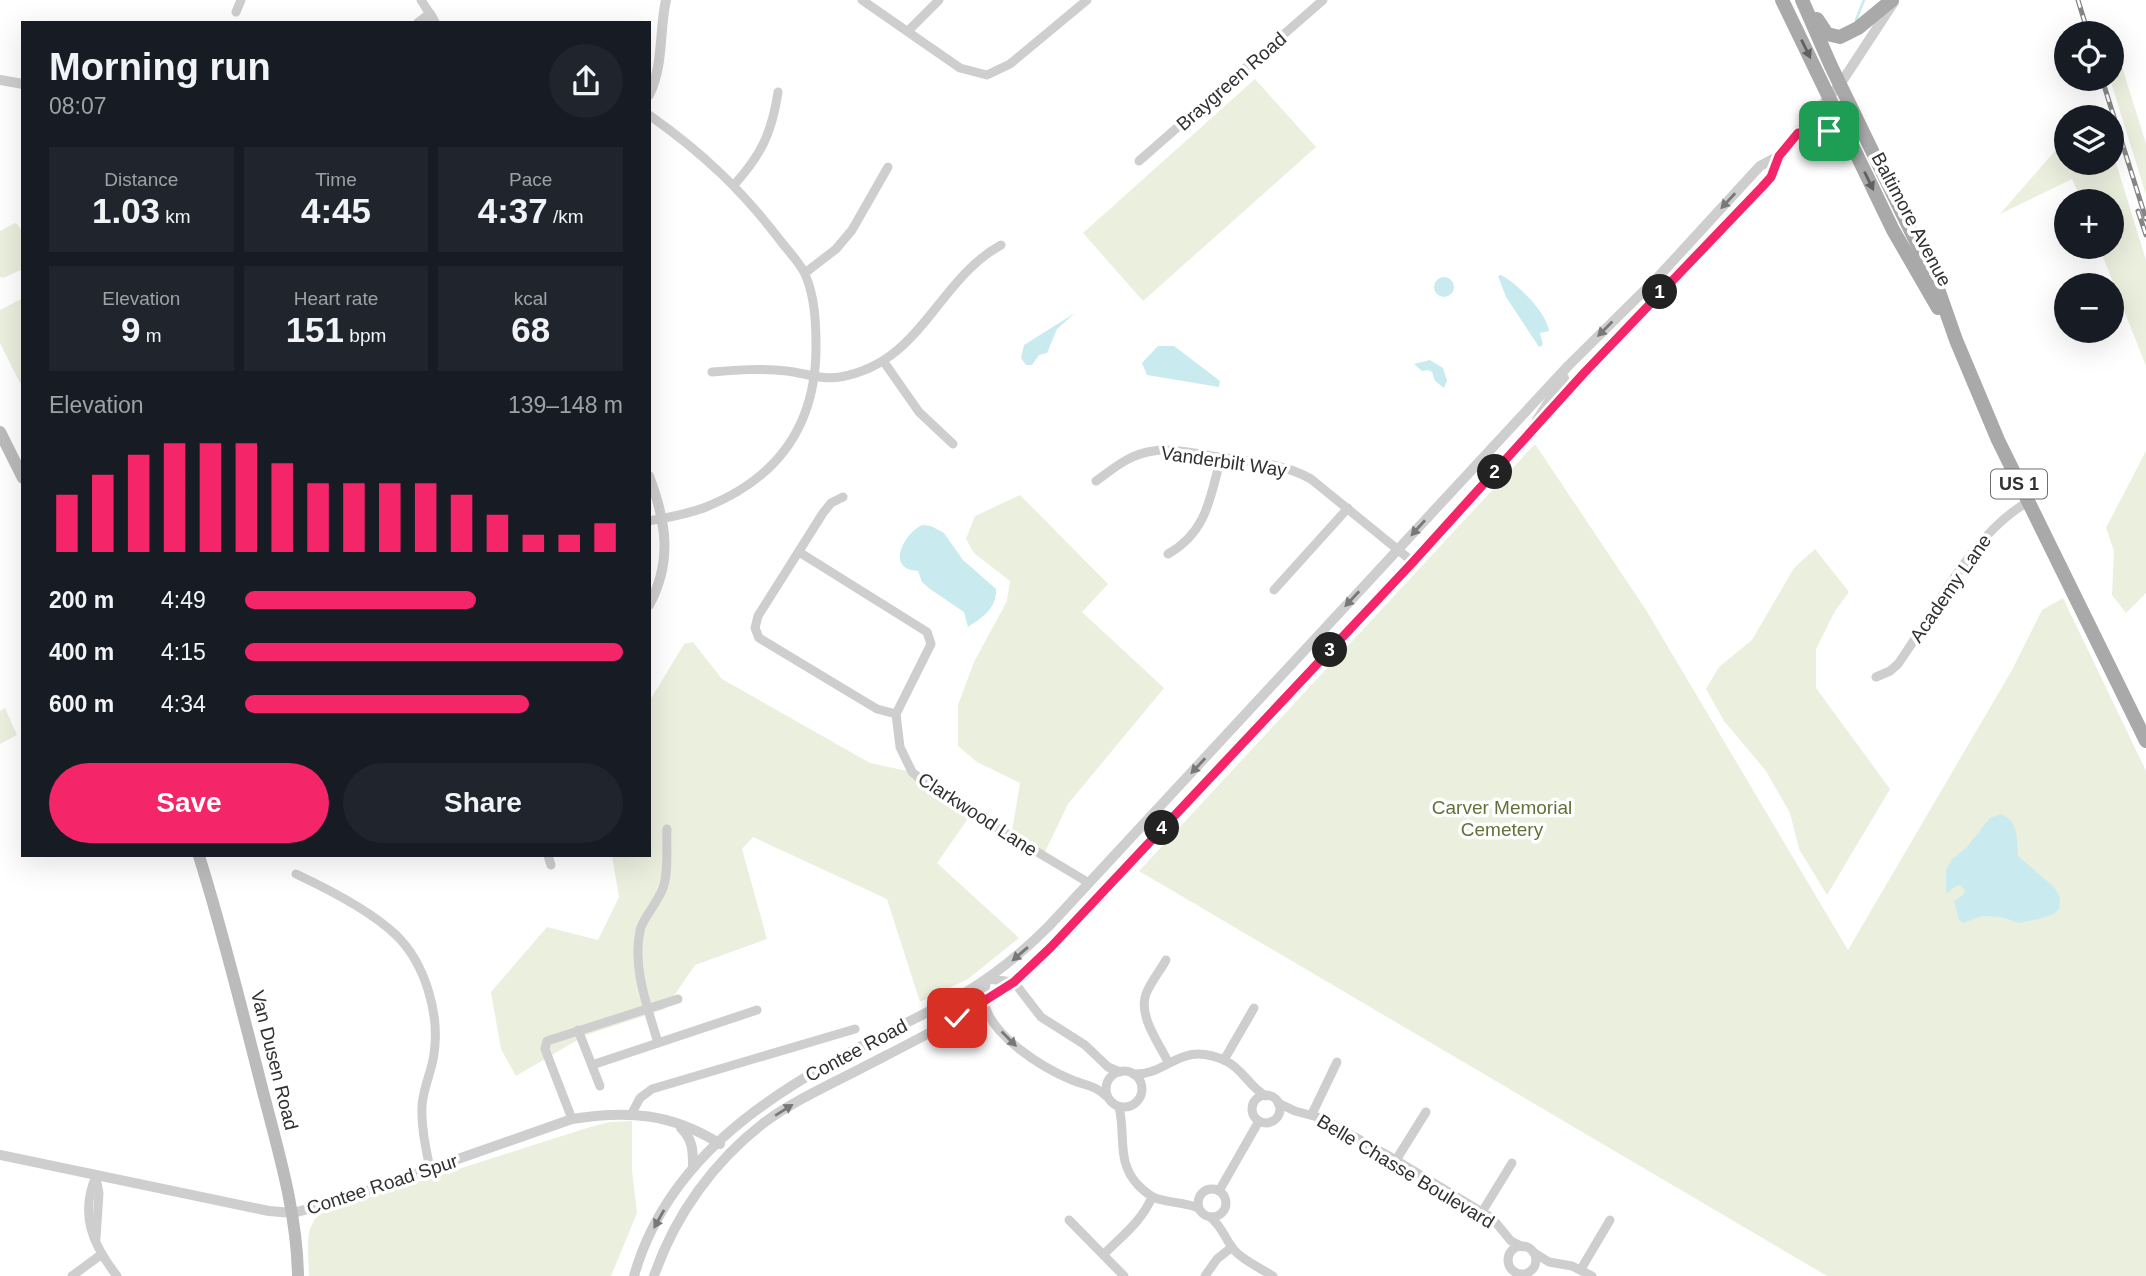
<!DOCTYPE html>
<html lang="en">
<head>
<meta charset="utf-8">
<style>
	:root { --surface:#171b24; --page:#20242c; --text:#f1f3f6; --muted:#9ea1a6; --accent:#f5256a }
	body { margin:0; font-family:Helvetica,sans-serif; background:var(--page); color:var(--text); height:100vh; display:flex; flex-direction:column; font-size:26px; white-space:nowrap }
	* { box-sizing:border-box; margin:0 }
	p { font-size:23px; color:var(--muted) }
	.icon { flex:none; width:38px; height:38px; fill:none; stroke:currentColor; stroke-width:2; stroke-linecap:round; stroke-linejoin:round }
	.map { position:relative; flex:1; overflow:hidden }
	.sheet { position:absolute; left:21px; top:21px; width:630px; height:836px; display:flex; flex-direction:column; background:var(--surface); border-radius:0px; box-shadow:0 7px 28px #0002 }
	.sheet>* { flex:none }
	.controls { position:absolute; left:2054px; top:21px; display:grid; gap:14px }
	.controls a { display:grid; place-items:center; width:70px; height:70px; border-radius:50%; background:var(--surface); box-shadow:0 7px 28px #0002; font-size:35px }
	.pin { position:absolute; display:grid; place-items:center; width:60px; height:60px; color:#fff; margin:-30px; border-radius:14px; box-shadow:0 4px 10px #0006 }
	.km { position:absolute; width:35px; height:35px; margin:-18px; border-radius:50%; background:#222; color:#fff; font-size:19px; line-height:35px; text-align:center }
	.round { display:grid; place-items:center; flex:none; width:74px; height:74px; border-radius:37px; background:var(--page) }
	.overview { display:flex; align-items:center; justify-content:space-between; height:119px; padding:0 28px }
	h1 { font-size:38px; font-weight:600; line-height:52px }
	.metrics { display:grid; grid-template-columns:repeat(3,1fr); gap:10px; height:119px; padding:7px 28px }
	.metrics div { display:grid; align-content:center; border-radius:0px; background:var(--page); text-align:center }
	.metrics b { font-size:35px; font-weight:600 }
	.metrics small { font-size:19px; font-weight:400 }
	.metrics p { font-size:19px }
	.chart { height:196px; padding:14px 28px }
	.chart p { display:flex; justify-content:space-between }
	.chart svg { width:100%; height:126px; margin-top:7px; stroke:var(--accent); stroke-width:6 }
	.action { display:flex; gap:14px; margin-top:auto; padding:14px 28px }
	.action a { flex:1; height:80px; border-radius:42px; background:var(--accent); color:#fff; font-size:28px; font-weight:600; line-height:80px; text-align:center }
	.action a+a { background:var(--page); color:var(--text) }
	ul { padding:0 28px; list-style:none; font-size:23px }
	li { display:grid; grid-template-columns:112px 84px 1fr; align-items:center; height:52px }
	li i { height:18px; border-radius:9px; background:var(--accent) }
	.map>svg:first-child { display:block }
</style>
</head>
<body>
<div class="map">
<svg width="2146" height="1276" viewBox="0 0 2146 1276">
	<rect width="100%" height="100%" fill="#fff"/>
	<g fill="#ebefde">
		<path d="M2115 44 2146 144V195L2110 79H2112V45Z"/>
		<path d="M1255 79 1316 147 1143 301 1083 233Z"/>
		<path d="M2067 137V163H2112V150L2146 260V366L2099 247H2112V201H2082L2072 179 2000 214Z"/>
		<path d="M15 223 18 225 23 234V269L3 278 0 277V231Z"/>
		<path d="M23 298V381L20 383 0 343V310Z"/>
		<path d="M1535 444 1646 610 1848 950 2012 670 2042 610 2063 598 2146 771V1276H1827L1139 871Z"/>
		<path d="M2146 451V593L2126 613 2112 595 2114 551 2106 528Z"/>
		<path d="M1020 495 1108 584 1082 612 1164 688 1068 804 1043 856 1011 837 1020 783 977 762 958 746V705L974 662 1007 601 1010 581 974 553 966 539 975 516Z"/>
		<path d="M1815 549 1849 592 1835 611 1816 649V688L1890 789 1827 895 1799 849 1790 813 1766 771 1724 721 1706 689 1719 667 1752 640 1794 568Z"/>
		<path d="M693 642 722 679 870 763 912 772 972 813 937 863 1019 938 968 979 920 1002 887 899 753 837 742 849 767 939 695 965 665 1009 586 1035 516 1076 501 1049 491 992 547 927 598 940 619 897 612 856H649V702L684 644Z"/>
		<path d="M5 708 17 735 0 744V711Z"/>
		<path d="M632 1121V1170L637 1213 611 1276H309C309 1255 302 1223 324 1212L590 1127 610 1122Z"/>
	</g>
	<g fill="#c9ebf0">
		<path d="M1501 275C1517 283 1547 313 1549 331L1540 333 1543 345 1539 347 1506 297 1498 276Z"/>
		<circle cx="1444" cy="287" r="10"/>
		<path d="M1075 313 1057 329 1047 353 1039 355 1032 365H1026L1021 358 1024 345Z"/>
		<path d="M1158 346H1174L1220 381 1219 387 1147 375 1142 363Z"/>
		<path d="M1430 360 1443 368 1447 381 1444 388 1435 381 1432 372 1428 370 1422 371 1414 364Z"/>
		<path d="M923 525 931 526 944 533 963 560 996 589C997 608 982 618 968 627L964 612 930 589 922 582 918 571C914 570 909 570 906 568 889 557 911 528 923 525Z"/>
		<path d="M2001 814C2020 823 2016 837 2018 856L2054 887 2060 897 2059 909 2054 914 2039 919 2019 923 2002 917 1982 916 1963 923 1959 920 1954 901 1963 895 1965 891 1960 885 1956 886 1946 894V870L1952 859 1966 848 1990 818Z"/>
	</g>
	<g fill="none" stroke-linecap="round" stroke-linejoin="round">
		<path stroke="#c9ebf0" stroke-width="2.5" d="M1856 20 1864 0"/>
		<g stroke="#cecece" stroke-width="9">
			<path d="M421 0 430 14"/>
			<path d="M862 0 960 68 987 75 1010 64 1087 0"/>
			<path d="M236 12 241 0"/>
			<path d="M908 31 939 0"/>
			<path d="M649 115C703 153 743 191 783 244 790 253 800 263 805 274 815 297 816 323 816 347 816 425 778 478 706 507 689 514 668 517 649 521"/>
			<path d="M1139 161 1323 0"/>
			<path d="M734 185C761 155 772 133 778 92"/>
			<path d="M805 273 836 249 852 230 888 167"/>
			<path d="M884 362 919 412 953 444"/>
			<path d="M712 372C737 370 762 368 787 371 804 373 822 380 840 377 922 363 936 281 1001 245"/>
			<path d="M1096 481C1114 468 1130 454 1153 451 1172 448 1193 453 1212 456 1246 461 1281 462 1311 479L1413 562"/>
			<path d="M843 497 831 503 823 513 758 616 755 628 759 638 877 709 896 714"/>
			<path d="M799 552 927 632 931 644 896 714 900 747 912 772 934 790 1089 883"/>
			<path d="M1168 554C1207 532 1210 498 1221 457"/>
			<path d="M1274 590 1348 508"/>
			<path d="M1876 677 1890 671 1898 664C1935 612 1972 533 2028 502"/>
			<path d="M548 856 551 865"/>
			<path d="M296 874C328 889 370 910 396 935 425 963 440 1014 434 1054 432 1071 423 1088 422 1106 421 1127 426 1149 430 1169"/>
			<path d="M1166 960C1160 971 1150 983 1146 994 1138 1016 1159 1043 1168 1062"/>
			<path d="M578 1030 600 1086"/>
			<path d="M658 1043C648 1008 632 968 640 931 641 921 658 902 663 888 669 871 666 847 667 829"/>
			<path d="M1224 1060 1254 1008"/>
			<path d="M592 1065 757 1010"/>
			<circle cx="1124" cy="1089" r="18"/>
			<path d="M1133 1074C1169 1076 1179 1039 1226 1061 1243 1069 1250 1088 1266 1096"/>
			<circle cx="1266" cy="1109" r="14"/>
			<path d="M1106 1096C1097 1086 1084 1085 1072 1080 1043 1068 990 1036 984 1001 983 995 986 986 987 979L1014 982 1041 1017 1085 1045 1108 1067 1120 1072"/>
			<path d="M1278 1103 1295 1111 1321 1118 1396 1160 1492 1218 1511 1241 1523 1247"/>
			<path d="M1119 1107C1126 1135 1116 1162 1138 1185 1143 1190 1148 1195 1155 1198 1169 1203 1185 1202 1198 1208"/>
			<path d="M632 1113 640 1098 652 1089 855 1029"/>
			<path d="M1312 1114 1337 1062"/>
			<path d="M572 1119 545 1049 547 1041 678 999"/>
			<path d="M1396 1160 1426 1112"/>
			<path d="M96 1176C79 1215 93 1245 117 1276"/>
			<path d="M96 1178 99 1193 96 1238"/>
			<circle cx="1212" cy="1203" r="14"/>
			<path d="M1219 1191 1259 1121"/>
			<path d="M1482 1212 1512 1163"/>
			<path d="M1210 1217C1222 1226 1225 1239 1234 1250 1244 1261 1260 1268 1273 1276"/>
			<path d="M1069 1220 1124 1276"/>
			<circle cx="1522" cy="1260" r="14"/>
			<path d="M1533 1252 1549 1262 1572 1266 1592 1276"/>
			<path d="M1104 1254C1122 1236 1142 1221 1152 1197"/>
			<path d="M1581 1269 1610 1220"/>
			<path d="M72 1276 102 1254"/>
			<path d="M1205 1276 1217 1259 1232 1247"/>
		</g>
		<g stroke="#cecece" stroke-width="10">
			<path d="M418 23 430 14 435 23"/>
			<path d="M0 80 23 84"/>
			<path d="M649 95C664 65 659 31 666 0"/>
			<path d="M1537 420 1564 378"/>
			<path d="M649 476C666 521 673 561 649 605"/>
			<path d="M681 1128C693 1140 693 1150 693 1167"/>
			<path d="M0 1155 269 1211 293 1213 338 1201 572 1119C627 1110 672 1113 720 1144"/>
			<path d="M634 1276C677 1123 835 1061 963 994 995 975 1023 952 1049 926L1568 366 1659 276 1760 166 1779 156 1841 83 1894 2"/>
			<path d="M654 1276C675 1215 714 1161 765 1122 794 1101 827 1086 858 1070 910 1043 964 1017 1012 983 1026 973 1038 959 1051 946L1413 562 1584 373 1771 177 1779 156"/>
		</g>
		<g stroke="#bbb" stroke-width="12">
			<path d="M0 432 23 478"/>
			<path d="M199 856C223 932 242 1010 262 1088 278 1150 297 1212 298 1276"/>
		</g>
		<g stroke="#a9a9a9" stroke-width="14">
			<path d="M1782 0 1893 230 1938 308"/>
			<path d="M1802 0 1831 66 1936 283 1956 340 1998 440 2146 741"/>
			<path d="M1817 19 1827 34 1840 37 1858 28 1892 0"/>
			<path d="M1798 133 1829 131 1849 139"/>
		</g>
		<g stroke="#868686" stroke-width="5">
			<g id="rail">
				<path d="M2078 0 2088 33"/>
				<path d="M2102 79 2146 219"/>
				<path d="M2138 211 2146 235"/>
			</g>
		</g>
		<use href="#rail" stroke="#fff" stroke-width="2.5" stroke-dasharray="8" stroke-linecap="butt"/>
	</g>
	<defs><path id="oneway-solid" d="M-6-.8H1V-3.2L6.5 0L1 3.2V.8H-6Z" transform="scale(1.75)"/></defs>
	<g fill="#616161">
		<use href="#oneway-solid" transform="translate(1806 49) rotate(64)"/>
		<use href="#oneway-solid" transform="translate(1869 181) rotate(64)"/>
	</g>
	<g fill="#787878">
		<use href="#oneway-solid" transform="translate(1728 201) rotate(133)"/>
		<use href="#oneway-solid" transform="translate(1605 329) rotate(135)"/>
		<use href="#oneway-solid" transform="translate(1418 528) rotate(132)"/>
		<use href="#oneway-solid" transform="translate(1352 599) rotate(133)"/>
		<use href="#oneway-solid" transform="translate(1198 766) rotate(133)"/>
		<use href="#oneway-solid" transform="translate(1020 954) rotate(139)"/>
		<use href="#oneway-solid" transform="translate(1009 1039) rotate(45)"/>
		<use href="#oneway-solid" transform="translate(784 1110) rotate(-32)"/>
		<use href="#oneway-solid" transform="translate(659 1219) rotate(119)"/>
	</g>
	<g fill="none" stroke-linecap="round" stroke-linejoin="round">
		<g stroke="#fff" stroke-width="14">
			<path id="route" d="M957 1018 1014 982 1051 947 1413 562 1584 373 1762 187 1771 177 1779 156 1798 133 1829 131"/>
		</g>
		<use href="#route" stroke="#f5256a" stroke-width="9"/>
	</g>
	<g text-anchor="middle" stroke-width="7" stroke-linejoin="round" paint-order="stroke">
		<rect fill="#fff" stroke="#6f6f6f" stroke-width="2" x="1991" y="469.5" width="56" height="29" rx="5"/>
		<g font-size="18" font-weight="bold" fill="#313131">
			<text x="2019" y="490">US 1</text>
		</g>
		<g font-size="19" fill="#313131" stroke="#fff">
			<text transform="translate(1231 81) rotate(-41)" y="7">Braygreen Road</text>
			<text transform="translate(1912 219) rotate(62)" y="7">Baltimore Avenue</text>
			<text transform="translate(1224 461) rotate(8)" y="7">Vanderbilt Way</text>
			<text transform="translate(1950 588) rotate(-55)" y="7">Academy Lane</text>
			<text transform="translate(978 814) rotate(33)" y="7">Clarkwood Lane</text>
			<text transform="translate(856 1050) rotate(-28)" y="7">Contee Road</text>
			<text transform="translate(275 1060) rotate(76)" y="7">Van Dusen Road</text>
			<text transform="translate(1406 1171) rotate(31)" y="7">Belle Chasse Boulevard</text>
			<text transform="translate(382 1184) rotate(-18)" y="7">Contee Road Spur</text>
		</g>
		<g font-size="19" fill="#627139" stroke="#fff">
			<text x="1502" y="814">Carver Memorial<tspan x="1502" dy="22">Cemetery</tspan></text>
		</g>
	</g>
</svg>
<div class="controls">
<a><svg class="icon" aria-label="locate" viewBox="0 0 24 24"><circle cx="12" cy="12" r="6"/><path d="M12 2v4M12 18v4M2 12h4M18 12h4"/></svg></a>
<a><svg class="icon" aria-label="layers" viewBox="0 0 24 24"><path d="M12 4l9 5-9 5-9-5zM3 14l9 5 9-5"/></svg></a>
<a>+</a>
<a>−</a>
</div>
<div class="pin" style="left:1829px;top:131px;background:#1e9e55"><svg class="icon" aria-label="arrive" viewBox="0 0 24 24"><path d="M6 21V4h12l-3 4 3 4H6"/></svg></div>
<div class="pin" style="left:957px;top:1018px;background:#d93025"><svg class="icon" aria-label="check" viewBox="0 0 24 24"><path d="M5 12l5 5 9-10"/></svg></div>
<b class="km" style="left:1660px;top:292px">1</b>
<b class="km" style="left:1495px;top:472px">2</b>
<b class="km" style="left:1330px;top:650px">3</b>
<b class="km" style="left:1162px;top:828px">4</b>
<section class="sheet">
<div class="overview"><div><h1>Morning run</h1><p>08:07</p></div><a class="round"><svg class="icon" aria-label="share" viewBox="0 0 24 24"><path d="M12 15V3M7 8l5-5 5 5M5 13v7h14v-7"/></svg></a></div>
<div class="metrics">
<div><p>Distance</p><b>1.03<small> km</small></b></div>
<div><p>Time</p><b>4:45</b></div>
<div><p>Pace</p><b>4:37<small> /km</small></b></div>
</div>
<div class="metrics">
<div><p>Elevation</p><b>9<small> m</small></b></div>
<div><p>Heart rate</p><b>151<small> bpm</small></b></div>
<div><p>kcal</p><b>68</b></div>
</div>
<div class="chart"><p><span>Elevation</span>139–148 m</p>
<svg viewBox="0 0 160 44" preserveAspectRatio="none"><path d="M5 44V24M15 44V17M25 44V10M35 44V6M45 44V6M55 44V6M65 44V13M75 44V20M85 44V20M95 44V20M105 44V20M115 44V24M125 44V31M135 44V38M145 44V38M155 44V34"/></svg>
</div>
<ul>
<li><b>200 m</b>4:49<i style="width:61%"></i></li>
<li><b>400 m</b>4:15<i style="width:100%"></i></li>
<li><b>600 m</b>4:34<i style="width:75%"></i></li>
</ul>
<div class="action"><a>Save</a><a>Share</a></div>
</section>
</div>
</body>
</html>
